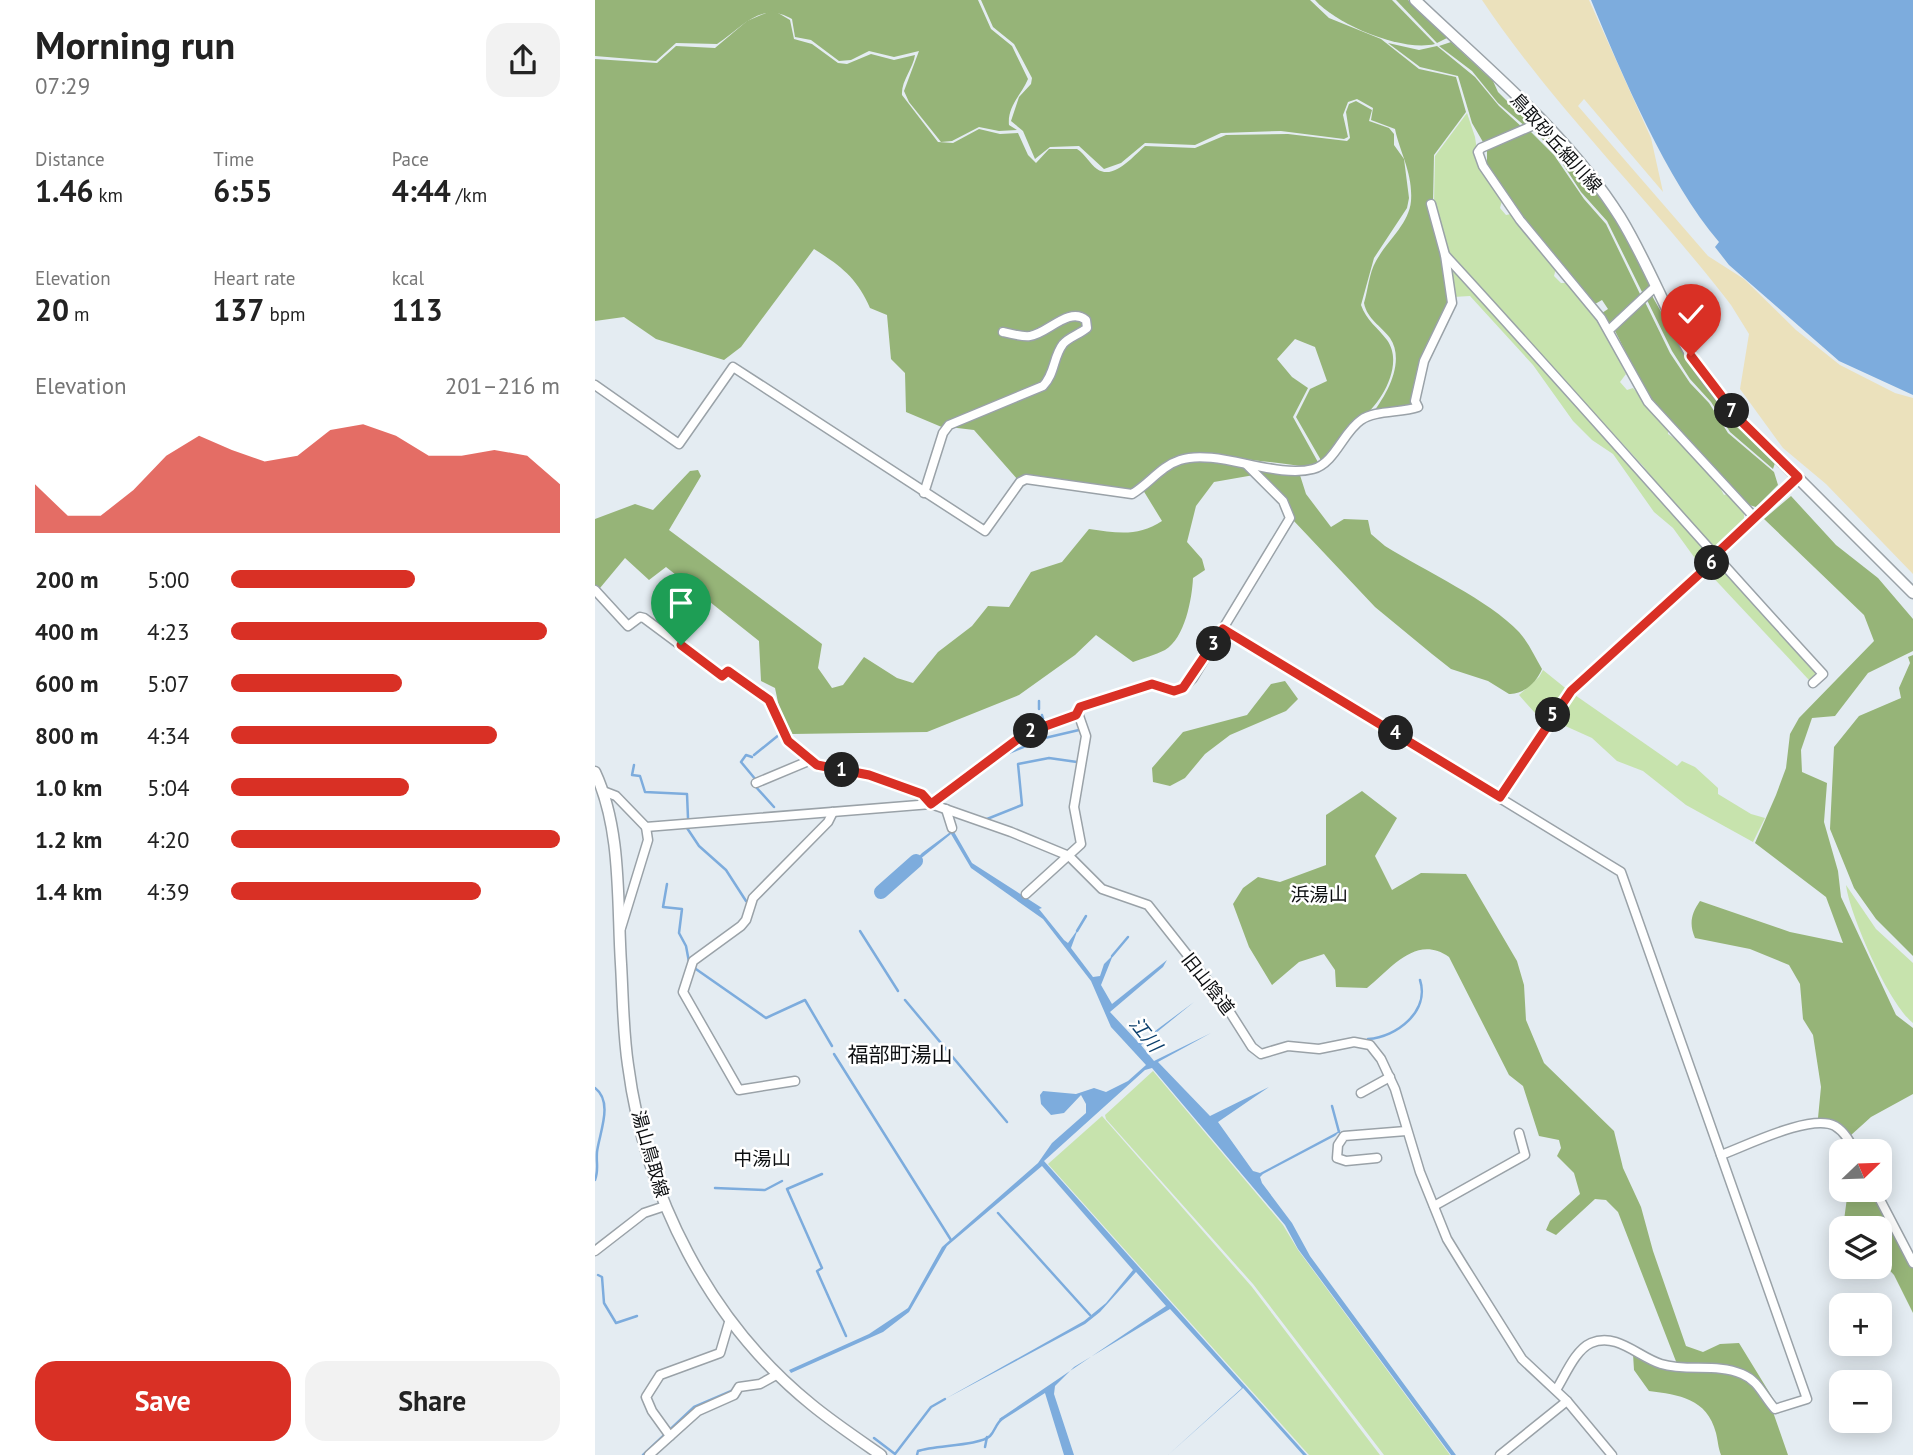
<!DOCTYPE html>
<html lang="en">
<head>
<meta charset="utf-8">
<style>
	:root { --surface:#fff; --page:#f2f2f2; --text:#222; --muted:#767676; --accent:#d93025 }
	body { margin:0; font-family:"PT Sans","Noto Sans JP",sans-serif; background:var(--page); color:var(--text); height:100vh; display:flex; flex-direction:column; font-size:26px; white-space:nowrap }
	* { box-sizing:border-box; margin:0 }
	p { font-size:23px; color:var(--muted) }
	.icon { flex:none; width:38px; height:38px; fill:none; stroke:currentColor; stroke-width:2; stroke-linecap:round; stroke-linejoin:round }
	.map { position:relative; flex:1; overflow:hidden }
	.drawer { display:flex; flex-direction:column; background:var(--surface); width:595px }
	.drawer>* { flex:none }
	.needle { width:46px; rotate:67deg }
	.fabs { position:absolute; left:1234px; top:1139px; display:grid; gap:14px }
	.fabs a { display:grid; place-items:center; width:63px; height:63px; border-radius:14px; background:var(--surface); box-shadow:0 4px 18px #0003; font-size:35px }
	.pin { position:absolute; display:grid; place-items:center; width:60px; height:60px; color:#fff; margin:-72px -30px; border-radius:50% 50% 50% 0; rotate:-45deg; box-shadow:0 0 7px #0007 }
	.pin .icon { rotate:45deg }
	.km { position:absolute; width:35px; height:35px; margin:-18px; border-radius:50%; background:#222; color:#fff; font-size:19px; line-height:35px; text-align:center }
	.round { display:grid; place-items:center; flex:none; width:74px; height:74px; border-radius:21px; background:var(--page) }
	.headline { display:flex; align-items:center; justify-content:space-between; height:119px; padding:0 35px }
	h1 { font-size:38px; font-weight:800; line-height:52px }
	.stats { display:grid; grid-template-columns:repeat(3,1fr); gap:10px; height:119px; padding:7px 35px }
	.stats div { display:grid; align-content:center }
	.stats b { font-size:30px; font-weight:800 }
	.stats small { font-size:19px; font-weight:400 }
	.stats p { font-size:19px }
	.chart { height:196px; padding:14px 35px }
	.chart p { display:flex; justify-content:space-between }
	.chart svg { width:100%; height:126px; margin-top:7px; fill:var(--accent); opacity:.7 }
	.primary-button { display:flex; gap:14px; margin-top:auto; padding:14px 35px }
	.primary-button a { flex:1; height:80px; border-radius:21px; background:var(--accent); color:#fff; font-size:28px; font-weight:800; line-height:80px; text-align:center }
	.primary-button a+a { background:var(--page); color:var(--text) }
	ul { padding:0 35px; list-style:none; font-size:23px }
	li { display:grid; grid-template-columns:112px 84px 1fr; align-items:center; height:52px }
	li i { height:18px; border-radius:9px; background:var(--accent) }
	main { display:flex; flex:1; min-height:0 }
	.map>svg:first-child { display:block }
</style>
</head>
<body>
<main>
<section class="drawer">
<div class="headline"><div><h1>Morning run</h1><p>07:29</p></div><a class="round"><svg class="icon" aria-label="share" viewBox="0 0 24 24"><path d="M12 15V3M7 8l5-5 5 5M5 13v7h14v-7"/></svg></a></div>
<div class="stats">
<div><p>Distance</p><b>1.46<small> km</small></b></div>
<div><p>Time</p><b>6:55</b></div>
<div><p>Pace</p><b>4:44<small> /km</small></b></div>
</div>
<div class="stats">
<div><p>Elevation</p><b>20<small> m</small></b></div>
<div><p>Heart rate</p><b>137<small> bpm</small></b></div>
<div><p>kcal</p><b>113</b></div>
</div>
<div class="chart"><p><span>Elevation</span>201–216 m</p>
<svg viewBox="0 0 160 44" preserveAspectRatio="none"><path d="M0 44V27L10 38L20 38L30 29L40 17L50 10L60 15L70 19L80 17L90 8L100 6L110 10L120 17L130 17L140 15L150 17L160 27V44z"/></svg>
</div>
<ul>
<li><b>200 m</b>5:00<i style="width:56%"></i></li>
<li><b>400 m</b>4:23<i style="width:96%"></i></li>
<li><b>600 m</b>5:07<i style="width:52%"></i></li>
<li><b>800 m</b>4:34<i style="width:81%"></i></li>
<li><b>1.0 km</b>5:04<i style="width:54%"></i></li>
<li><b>1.2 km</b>4:20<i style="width:100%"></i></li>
<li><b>1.4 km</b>4:39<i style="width:76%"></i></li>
</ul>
<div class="primary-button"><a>Save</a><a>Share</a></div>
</section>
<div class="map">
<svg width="1318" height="1455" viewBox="0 0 1318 1455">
	<rect width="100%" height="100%" fill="#e4ecf2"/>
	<g fill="#c7e3ad">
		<path d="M872 113 880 137 884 164 907 201 905 208 911 215 916 214 961 268 959 276 966 283H973L1009 330 1031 374 1025 382 1032 390 1038 388 1073 428V434L1085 442 1121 480 1129 495 1132 494 1149 511V523L1120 548 1113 547 1048 466 855 256 839 203 840 156Z"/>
		<path d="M854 262 1059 488 1115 557 1107 568 1078 528 1059 512 1018 454 997 440 978 421 938 365 875 296 858 297Z"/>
		<path d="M1122 562 1217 666 1223 675 1214 680 1112 571Z"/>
		<path d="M948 670 974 691 953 718 940 713 924 695 944 677Z"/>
		<path d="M977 693 1082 766 1087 761 1100 767 1123 788V794L1156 814 1170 818 1158 842 1091 805 1048 771 1022 761 997 738 957 720Z"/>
		<path d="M1251 885 1281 929 1318 963V1023C1294 1004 1255 916 1251 885Z"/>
		<path d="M558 1071 688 1225 703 1250 855 1455H789L658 1284 511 1119 510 1115Z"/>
		<path d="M507 1116 657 1287 785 1455H714L453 1164Z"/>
	</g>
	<g fill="#96b478">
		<path d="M0 0H383L396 29 417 46 433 79C427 94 412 106 414 125L422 130 404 131 384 127 357 141 346 142 314 102 309 91 324 51 299 57 274 51 256 60 244 61 216 40 200 37 197 19C165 0 147 28 122 44L81 43 61 61 0 56Z"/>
		<path d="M386 0H715L734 18 786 39 824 69 861 77 871 112 839 155 838 203 853 305 815 405 776 415C791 396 811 362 795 338 786 326 772 319 769 303 773 290 774 273 781 261 792 241 814 224 816 201 818 173 805 153 800 129L776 120 778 108 762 99 753 102 748 115 753 137 749 139 686 131 626 133 600 145 550 143 526 163 509 169 484 146 455 147 440 159 428 131 416 121 424 97 436 84 437 78 419 44 398 27Z"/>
		<path d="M720 0H797L840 44C807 52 742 25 720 0Z"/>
		<path d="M801 0H813L852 38 842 43Z"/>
		<path d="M178 10 195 20 199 39 217 44 243 63 252 64 276 54 299 60 320 55C318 69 306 81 307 95L343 142 358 143 384 129 405 134 423 133 433 155 441 163 454 149H482C490 154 495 164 502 169 519 181 539 155 550 146L600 148 631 135 693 134 752 141 755 138 751 112 754 104 761 101 777 110 774 121 794 128 799 134V145L809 159 814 198 812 208 779 258 766 305C771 320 783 328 792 340 810 365 785 406 764 420L727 462 701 417 715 389 732 381 720 347 700 339 682 359 697 377 713 388 698 417 724 464 716 467C688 465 606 450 584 457 564 464 554 485 535 491L428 477 423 480 379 430 354 427 450 387 459 375 470 345 492 332 494 322 488 315 456 321 433 334 405 327 404 334 440 338 455 326 483 318 490 322C487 333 474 335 466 344 456 356 459 373 447 384L349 428 311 412 310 373 296 359 292 315 275 308C262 278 246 266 219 249L146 347 129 360 61 339 29 317 0 321V59L62 63 81 46 120 48 152 21Z"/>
		<path d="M856 42 898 81 903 92 920 109 935 117 937 123 931 127 903 103 877 71 844 46Z"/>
		<path d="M793 43 824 50 842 46 880 77 904 106 928 128 888 142 877 123 863 76 825 67Z"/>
		<path d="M945 127 995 181 1028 230 1055 285 1048 294 1012 221 986 192 960 152 938 130Z"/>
		<path d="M935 131 959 155 989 199 1011 224 1046 296 1015 324 1007 313 1013 309 1007 300 1000 304 933 224 892 166V149Z"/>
		<path d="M1056 294 1082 340 1143 424 1180 463 1178 469 1135 432 1116 402 1095 379 1077 351 1051 298Z"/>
		<path d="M1049 300 1075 353 1095 383 1114 403 1133 433 1179 472 1183 485 1161 507 1154 505 1052 394 1019 329Z"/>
		<path d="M610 460 647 467 659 475 619 482 601 506 592 542 607 559 610 570 598 578C597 599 590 638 570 650 560 655 548 658 538 662L501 635 480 655 424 695 332 732 197 734 185 712 180 688 166 681 164 641 71 567 54 580 30 558 0 594V519L40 504 58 510 95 471 103 470 106 476 74 530 227 644 223 668 237 688 248 685 269 657 302 678 318 683 343 652 377 626 393 606 414 607 436 572 467 562 494 529C522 533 543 537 567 521L548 490 578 464Z"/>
		<path d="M657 467 704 472 711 494 736 527 749 519 773 520 776 534 790 546C830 571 894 600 924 632 934 643 940 657 947 669 942 682 928 695 914 694L893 681 856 669 837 654 780 607 698 520 692 503Z"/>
		<path d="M1196 496 1241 545 1283 578 1318 619V651L1273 673 1240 716 1217 718 1206 750 1207 772 1232 783 1229 822 1243 871 1246 897 1301 1015 1318 1028V1094L1276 1117 1255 1136 1241 1122 1223 1118 1226 1087 1218 1035 1208 1019 1205 984 1194 965 1155 949 1100 938C1094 924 1096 914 1105 901L1195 932 1248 943 1231 897 1160 843 1181 795 1191 768 1195 734 1204 718 1279 641 1269 615 1169 519Z"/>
		<path d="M1318 655V956L1281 919 1259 888 1235 829 1239 747 1264 716 1306 698 1304 688 1315 663 1313 657Z"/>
		<path d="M690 681 703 699 691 711 635 735 610 754 590 778 575 786 558 782 557 768 588 732 652 715 676 684Z"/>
		<path d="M767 791 802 818 780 856 797 890 826 873 871 874 922 961 929 985 931 1020 949 1063 1019 1131 1028 1168 1046 1207 1058 1251 1091 1346 1108 1352 1125 1344 1144 1343 1182 1405 1157 1376 1082 1364 1023 1212 1011 1200 1000 1199 961 1235 951 1230 955 1221 985 1194 979 1173 962 1156 966 1148 964 1140 944 1136 928 1086 914 1075 854 957C821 934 797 968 772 988L741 987 740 970 729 954 704 962 677 985 654 947 638 904 648 888 663 877 685 882 731 865V815Z"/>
		<path d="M1253 1190H1277L1318 1268V1313L1299 1275 1285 1260 1284 1228H1248Z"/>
		<path d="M1038 1354 1053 1361 1132 1371 1155 1380 1178 1412 1193 1455H1126C1123 1447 1123 1441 1121 1433 1112 1398 1084 1395 1054 1391L1039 1370Z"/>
	</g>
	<path fill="#ebe1bc" d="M887 0H994L1056 138 1068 192 989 99 983 106 1113 256 1149 279 1201 330 1245 365 1300 393 1318 398V574L1231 484 1188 448 1145 389 1154 334 1136 305C1056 201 960 109 887 0Z"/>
	<g fill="#7dacdd">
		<path d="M996 0H1318V395L1244 361 1134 265 1120 247 1124 242C1072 181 1027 75 996 0Z"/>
		<path d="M358 830 377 863 447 908 444 909 469 940 473 943 483 929 476 948 498 977 505 976 509 964 518 955 506 985 517 1004 572 960 568 967 515 1012 544 1043 599 1002 546 1045 559 1061 616 1033 563 1062 615 1116 674 1087 623 1122 658 1171 665 1173 746 1130 740 1136 668 1174 665 1177 667 1183 697 1223 715 1256 861 1455H856L703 1249 690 1225 557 1068 550 1070 449 1161 712 1455H708L648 1388 573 1455 647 1388 575 1309 479 1367 460 1386 459 1394 479 1455H469L450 1393 406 1421 404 1419 571 1306 541 1272 505 1312 490 1324 350 1399 489 1321 511 1303 538 1270 447 1166 352 1246 314 1312 288 1332 196 1373 194 1370 274 1334 313 1308 347 1247 443 1163 457 1143 491 1113V1104L486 1095 469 1113 456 1115 446 1104 445 1095 448 1091 481 1094 499 1088 511 1092 533 1081 551 1065 516 1027 496 981 448 919 376 868 356 834 308 873 327 853Z"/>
	</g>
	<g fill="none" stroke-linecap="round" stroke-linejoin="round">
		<g stroke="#7dacdd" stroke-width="2.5">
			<path d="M444 701V709"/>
			<path d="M444 724 449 722 447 715"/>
			<path d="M437 741 484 730"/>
			<path d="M159 755 185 734 180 721"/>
			<path d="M406 756 436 744 439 734"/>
			<path d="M157 757 151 755 146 762 161 780"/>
			<path d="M39 765 37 775 45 776 50 792 92 794 93 818"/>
			<path d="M160 786 179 807"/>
			<path d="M347 802 393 766"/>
			<path d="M392 819 427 805 423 764 454 758 482 762"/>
			<path d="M92 828 104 846 131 870 151 901"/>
			<path d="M72 884 68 907 87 909 84 933 91 946 94 962"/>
			<path d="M265 931 303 991"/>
			<path d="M482 931 491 916"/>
			<path d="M517 956 533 937"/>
			<path d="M98 967 171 1018 210 1000 237 1046"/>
			<path d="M310 1000 412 1122"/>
			<path d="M773 1039C802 1037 835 1011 825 980"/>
			<path d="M239 1054 356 1240"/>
			<path d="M0 1088C19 1102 4 1134 2 1152 1 1163 4 1170 0 1180"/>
			<path d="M737 1106 744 1132"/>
			<path d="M227 1174 192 1189 227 1268 222 1271 251 1336"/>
			<path d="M120 1188 170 1190 187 1181"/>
			<path d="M403 1213 495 1315"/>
			<path d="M3 1275 7 1277 9 1303 21 1323 42 1316"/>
			<path d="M279 1438 300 1454 336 1407 350 1399"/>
			<path d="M390 1447 392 1437"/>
			<path d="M48 1455 99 1407 141 1389"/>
			<path d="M322 1455 323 1451C339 1445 384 1446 395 1436 400 1431 401 1423 408 1418"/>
		</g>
		<path stroke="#7dacdd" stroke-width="14" d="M286 892 321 861"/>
		<g stroke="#9aa2a8" stroke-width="11">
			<g id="minor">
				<path d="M946 122 886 148 883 152 888 166 925 220 1006 318 1053 402 1160 518"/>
				<path d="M850 255C978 394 1101 536 1228 674L1218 683"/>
				<path d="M1014 330 1060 287"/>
				<path d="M0 385 84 444 138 367 390 531 425 482 431 479 537 494C554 484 566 466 585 460 621 448 680 479 718 469 740 463 748 432 766 420 780 410 806 413 823 407L820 401 829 361 857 303 850 255 836 204"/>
				<path d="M329 493 348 433 354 425 448 386C460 374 458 357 468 344 474 337 485 334 492 328L491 320C474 306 452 334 435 336 427 337 416 334 408 332"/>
				<path d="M1119 556 1203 477"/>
				<path d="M0 590 33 626 45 617 49 618 127 676 133 671 174 700 193 741 222 765 274 775 327 795 336 804 431 733 481 715 485 707 557 684 579 691 588 688 598 678 695 518 688 501 652 465"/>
				<path d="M628 629 1026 872 1212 1399 1180 1409C1168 1396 1164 1381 1147 1374 1121 1363 1093 1372 1066 1364 1043 1357 1022 1332 996 1343 980 1350 970 1376 961 1390"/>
				<path d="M161 783 216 760"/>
				<path d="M8 791 21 796 51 827 336 804 416 832 474 856 507 889 553 905 624 995 657 1047 666 1054 693 1046 724 1049 759 1042 775 1045 786 1059 800 1089 825 1172 852 1239 868 1265 927 1359 972 1401 1017 1455"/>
				<path d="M905 797 977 691 1122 558"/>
				<path d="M351 809 357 828"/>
				<path d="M431 894 486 844 479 807 491 736 483 713"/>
				<path d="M26 928 53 840 51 827"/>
				<path d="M200 1081 144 1090 88 992 98 961 146 926 151 920 158 898 233 822 238 812"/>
				<path d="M766 1093 795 1077"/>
				<path d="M1126 1155C1151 1146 1216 1113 1240 1126 1250 1132 1255 1142 1260 1152"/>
				<path d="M782 1158 751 1161 742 1158 743 1145 749 1136 811 1131"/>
				<path d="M1280 1190 1318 1263"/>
				<path d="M839 1206 930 1155 924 1133"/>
				<path d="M0 1251 49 1213 70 1206"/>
				<path d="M75 1436 57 1411 51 1397 65 1375 125 1353 135 1319"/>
				<path d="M54 1455 103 1411 139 1395 144 1387 165 1384 183 1374"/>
				<path d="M905 1455 972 1401"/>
			</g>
		</g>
		<g stroke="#9aa2a8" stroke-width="13">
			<g id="major">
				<path d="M820 0C891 68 972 133 1025 217 1052 261 1070 310 1096 355 1109 378 1127 398 1144 419L1318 593"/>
				<path d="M0 772C27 830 22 902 26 964 28 998 28 1032 33 1065 50 1195 114 1322 217 1405 239 1423 263 1439 286 1455"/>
			</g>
		</g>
		<use href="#minor" stroke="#fff" stroke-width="8"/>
		<use href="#major" stroke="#fff" stroke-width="10"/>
	</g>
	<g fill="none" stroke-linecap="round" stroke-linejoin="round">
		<g stroke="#fff" stroke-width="14">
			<path id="route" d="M86 645 127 676 133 671 174 700 193 741 222 765 274 775 327 794 336 804 431 733 481 715 485 707 557 684 579 691 588 688 628 629 905 797 976 691 1122 558 1119 556 1203 477 1144 419 1096 356"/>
		</g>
		<use href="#route" stroke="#d93025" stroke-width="9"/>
	</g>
	<g text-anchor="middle" stroke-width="5" stroke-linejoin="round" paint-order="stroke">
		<g font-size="18" fill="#0d0f11" stroke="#fff">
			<text transform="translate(961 143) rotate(48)" y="6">鳥取砂丘細川線</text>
			<text transform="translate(613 984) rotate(52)" y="6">旧山陰道</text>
			<text transform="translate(55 1154) rotate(74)" y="6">湯山鳥取線</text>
		</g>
		<g font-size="19" fill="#0d0f11" stroke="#fff">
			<text x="724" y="901">浜湯山</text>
			<text x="167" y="1165">中湯山</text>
		</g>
		<g font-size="19" font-style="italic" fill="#0b3f6c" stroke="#fff">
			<text transform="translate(551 1034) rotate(51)" y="7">江川</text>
		</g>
		<g font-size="21" fill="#0d0f11" stroke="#fff">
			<text x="305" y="1062">福部町湯山</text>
		</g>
	</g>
</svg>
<div class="fabs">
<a><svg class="needle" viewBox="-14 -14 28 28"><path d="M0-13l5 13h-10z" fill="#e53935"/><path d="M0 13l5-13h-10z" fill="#767676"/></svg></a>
<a><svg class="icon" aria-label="layers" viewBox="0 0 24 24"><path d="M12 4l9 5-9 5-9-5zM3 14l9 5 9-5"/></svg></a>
<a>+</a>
<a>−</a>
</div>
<div class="pin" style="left:86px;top:645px;background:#1e9e55"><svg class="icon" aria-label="arrive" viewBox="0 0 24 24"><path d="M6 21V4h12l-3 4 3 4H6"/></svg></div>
<div class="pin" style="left:1096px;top:356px;background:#d93025"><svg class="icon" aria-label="check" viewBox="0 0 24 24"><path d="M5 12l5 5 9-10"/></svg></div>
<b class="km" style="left:247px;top:770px">1</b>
<b class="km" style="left:436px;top:731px">2</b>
<b class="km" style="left:619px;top:644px">3</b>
<b class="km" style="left:801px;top:733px">4</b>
<b class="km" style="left:958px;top:715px">5</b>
<b class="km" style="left:1117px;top:563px">6</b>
<b class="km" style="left:1137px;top:411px">7</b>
</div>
</main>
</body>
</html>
